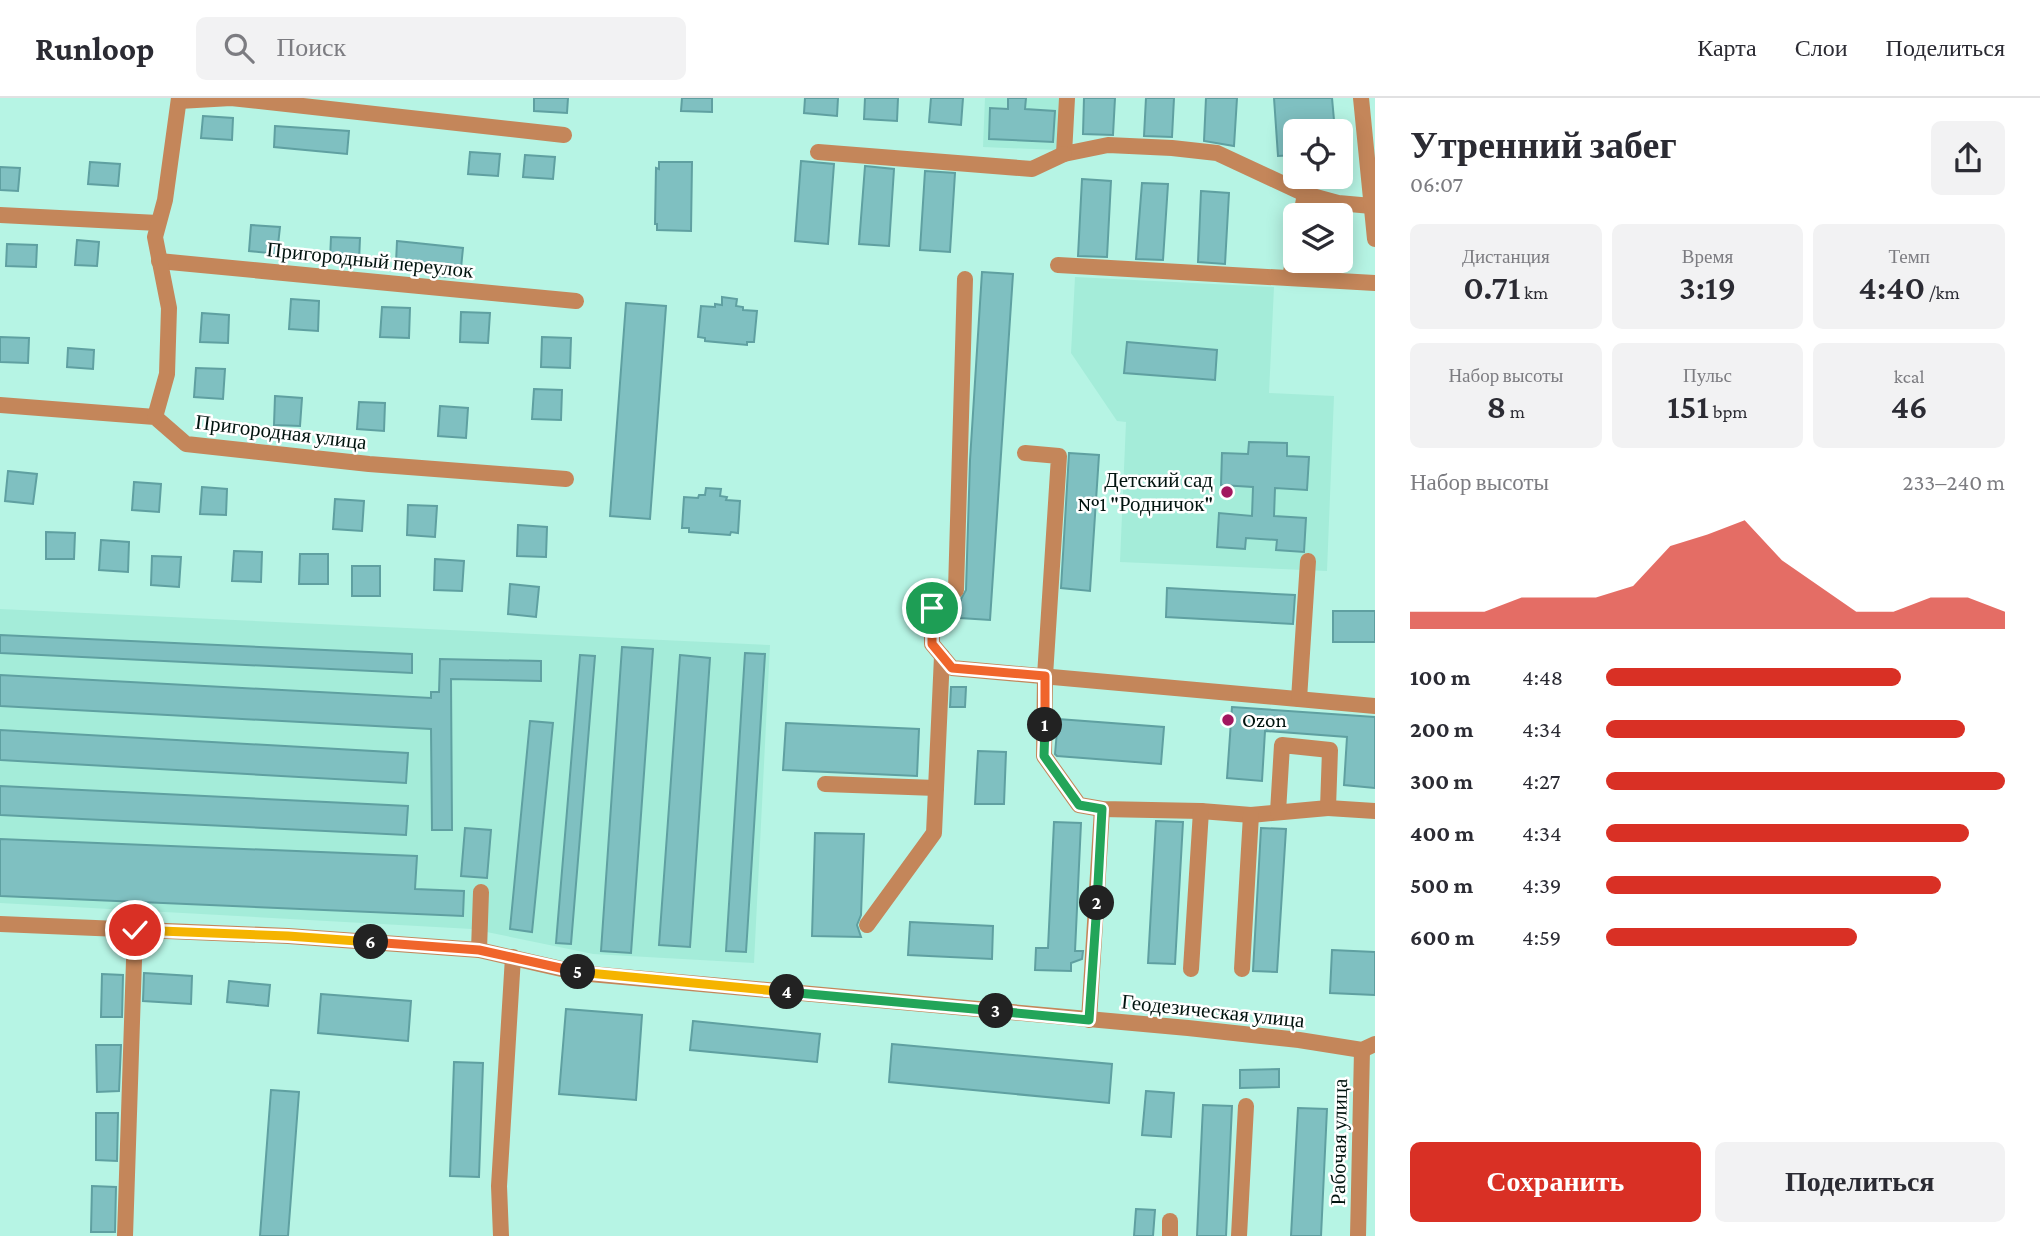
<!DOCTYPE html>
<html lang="ru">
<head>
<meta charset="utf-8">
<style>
	:root { --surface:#fff; --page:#f2f2f3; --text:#2b2b33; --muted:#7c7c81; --line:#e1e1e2; --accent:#d93025 }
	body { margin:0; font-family:"Crimson Pro",serif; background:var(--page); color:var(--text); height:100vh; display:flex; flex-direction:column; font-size:26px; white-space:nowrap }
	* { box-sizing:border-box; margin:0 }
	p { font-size:23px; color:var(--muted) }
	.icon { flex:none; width:38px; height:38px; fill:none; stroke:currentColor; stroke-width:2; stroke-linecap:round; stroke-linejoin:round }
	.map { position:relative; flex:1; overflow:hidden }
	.side { display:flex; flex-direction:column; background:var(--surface); width:665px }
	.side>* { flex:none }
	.buttons { position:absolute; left:1283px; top:21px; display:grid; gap:14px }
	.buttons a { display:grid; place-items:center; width:70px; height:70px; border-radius:10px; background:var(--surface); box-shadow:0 4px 18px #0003; font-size:35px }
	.pin { position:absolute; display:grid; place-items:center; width:60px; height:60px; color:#fff; margin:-30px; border:4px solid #fff; border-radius:50%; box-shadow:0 2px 7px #0007 }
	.km { position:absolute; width:35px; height:35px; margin:-18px; border-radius:50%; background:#222; color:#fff; font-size:19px; line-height:35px; text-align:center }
	.round { display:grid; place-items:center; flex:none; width:74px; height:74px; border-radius:10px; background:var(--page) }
	.headline { display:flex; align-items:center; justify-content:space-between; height:119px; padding:0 35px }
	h1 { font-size:38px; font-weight:600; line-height:52px }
	.figures { display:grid; grid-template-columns:repeat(3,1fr); gap:10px; height:119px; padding:7px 35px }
	.figures div { display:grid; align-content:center; border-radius:10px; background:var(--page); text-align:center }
	.figures b { font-size:35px; font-weight:600 }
	.figures small { font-size:19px; font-weight:400 }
	.figures p { font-size:19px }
	.chart { height:196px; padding:14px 35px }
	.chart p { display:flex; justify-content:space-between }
	.chart svg { width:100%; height:126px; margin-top:7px; fill:var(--accent); opacity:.7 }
	.action { display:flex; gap:14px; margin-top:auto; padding:14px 35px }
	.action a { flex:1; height:80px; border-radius:10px; background:var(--accent); color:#fff; font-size:28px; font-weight:600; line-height:80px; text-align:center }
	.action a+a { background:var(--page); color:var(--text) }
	ul { padding:0 35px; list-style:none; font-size:23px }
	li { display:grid; grid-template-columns:112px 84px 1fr; align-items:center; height:52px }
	li i { height:18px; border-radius:9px; background:var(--accent) }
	header { display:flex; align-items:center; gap:42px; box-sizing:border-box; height:98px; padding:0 35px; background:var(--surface); border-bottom:2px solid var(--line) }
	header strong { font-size:33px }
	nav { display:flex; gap:38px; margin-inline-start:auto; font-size:24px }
	.search { width:490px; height:63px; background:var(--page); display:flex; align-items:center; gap:18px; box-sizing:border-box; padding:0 24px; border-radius:10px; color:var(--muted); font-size:26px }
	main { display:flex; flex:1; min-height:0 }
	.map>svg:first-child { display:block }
</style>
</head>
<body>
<header>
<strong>Runloop</strong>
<div class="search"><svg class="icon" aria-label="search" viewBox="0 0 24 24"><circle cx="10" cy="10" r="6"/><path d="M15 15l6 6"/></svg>Поиск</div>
<nav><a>Карта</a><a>Слои</a><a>Поделиться</a></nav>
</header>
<main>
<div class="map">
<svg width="1375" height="1138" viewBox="0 0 1375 1138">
	<rect width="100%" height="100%" fill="#b6f4e4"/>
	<g fill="#a4ecd9">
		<path d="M985 0H1060L1058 52 983 49Z"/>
		<path d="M1075 179 1274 189 1269 295 1334 298 1327 473 1120 464 1126 324 1117 323 1071 255Z"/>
		<path d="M0 511 770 547 754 865 593 856 472 831 0 805Z"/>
	</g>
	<g fill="#7fc0c1" stroke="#5fa0a1" stroke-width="2">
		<path d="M534 0H568L567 15 534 13Z"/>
		<path d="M682 0H712V14L681 13Z"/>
		<path d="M805 0H838L837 18 804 15Z"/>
		<path d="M865 0H898L897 23 864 21Z"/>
		<path d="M931 0H963L961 27 929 24Z"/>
		<path d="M1008 0H1026L1025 11 1055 13 1053 44 989 41 990 10 1008 11Z"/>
		<path d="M1084 0H1115L1113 37 1083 36Z"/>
		<path d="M1146 0H1174L1172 39 1144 38Z"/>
		<path d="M1206 0H1237L1234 48 1204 43Z"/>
		<path d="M1274 0H1332L1335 33H1295V57L1278 58Z"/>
		<path d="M203 18 233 20 232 42 201 40Z"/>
		<path d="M275 28 349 33 347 56 274 49Z"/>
		<path d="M470 54 500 56 498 78 468 76Z"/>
		<path d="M525 57 555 59 553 81 523 79Z"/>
		<path d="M801 63 834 66 828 146 795 143Z"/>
		<path d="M90 64 120 66 118 88 88 86Z"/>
		<path d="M659 64H692L691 133 657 132V126H655L656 70 659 71Z"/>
		<path d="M865 68 894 71 889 148 859 146Z"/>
		<path d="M0 69 20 70 18 93 0 92Z"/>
		<path d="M925 73 955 75 950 154 920 152Z"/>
		<path d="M1082 81 1111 83 1107 159 1078 158Z"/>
		<path d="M1142 85 1168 86 1163 162 1136 161Z"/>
		<path d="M1201 93 1229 95 1225 166 1198 164Z"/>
		<path d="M251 127 280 129 277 156 249 153Z"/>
		<path d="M331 139 360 140 359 164 330 162Z"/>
		<path d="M77 142 99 144 97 168 75 167Z"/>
		<path d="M397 143 463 150 460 180 438 178 439 168 396 165Z"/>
		<path d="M7 146 37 147 36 169 6 168Z"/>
		<path d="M982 174 1013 176 990 522 960 520 961 501 966 492 970 362Z"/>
		<path d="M722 199 737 201 736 208 743 209V212L757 213 754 244H747V247L705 243V240L698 239 701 208 715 209V206L722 207Z"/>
		<path d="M291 201 319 203 318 233 289 231Z"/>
		<path d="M626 205 666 208 650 421 610 418Z"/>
		<path d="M382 209 410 210 409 240 380 239Z"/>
		<path d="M461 214 490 215 488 245 460 244Z"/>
		<path d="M202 215 229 217 228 245 200 244Z"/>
		<path d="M0 239 29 240 28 265 0 264Z"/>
		<path d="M542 239 571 240 570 270 541 269Z"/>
		<path d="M1127 244 1217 252 1215 282 1124 275Z"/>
		<path d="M68 250 94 252 93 271 67 269Z"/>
		<path d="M196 270 225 271 223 301 194 299Z"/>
		<path d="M534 291 562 292 561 322 532 321Z"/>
		<path d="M275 298 302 300 300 328 274 327Z"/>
		<path d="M359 304 385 305 384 333 357 331Z"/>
		<path d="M440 308 468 310 466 340 438 338Z"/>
		<path d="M1249 344 1287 345V358L1309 359 1307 392 1275 390 1274 418 1306 420 1304 454 1276 452 1277 442 1246 440 1245 451 1217 449 1219 415 1252 418 1253 389 1221 387 1222 355 1248 356Z"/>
		<path d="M1069 355 1099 357 1090 493 1061 490Z"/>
		<path d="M8 373 37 376 33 406 5 403Z"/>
		<path d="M134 384 161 386 159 414 132 412Z"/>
		<path d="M202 389 227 391 226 417 200 416Z"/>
		<path d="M706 390 721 391 720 398 727 399 726 402 740 403 738 435 731 434 730 437 689 434V430H682L684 399 698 400 699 397H705Z"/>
		<path d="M335 401 364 403 362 433 333 431Z"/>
		<path d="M408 407 437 408 435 439 407 437Z"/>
		<path d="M518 427 547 429 546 459 517 458Z"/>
		<path d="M46 434 75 435 74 461H46Z"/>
		<path d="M101 442 129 444 128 474 99 472Z"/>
		<path d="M234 453 262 454 261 484 232 483Z"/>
		<path d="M300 456H328V486H299Z"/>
		<path d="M152 458 181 459 179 489 151 487Z"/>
		<path d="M435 461 464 463 462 493 434 492Z"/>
		<rect x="352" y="468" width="28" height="30"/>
		<path d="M510 486 539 489 536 519 508 516Z"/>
		<path d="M1167 490 1295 497 1293 526 1166 519Z"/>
		<rect x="1333" y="513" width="42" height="31"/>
		<path d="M0 537 412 556V575L0 555Z"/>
		<path d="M622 549 653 551 631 855 601 853Z"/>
		<path d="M745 555 765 556 746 854 726 853Z"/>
		<path d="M580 557 595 558 571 846 556 845Z"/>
		<path d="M680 557 710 560 690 849 659 847Z"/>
		<path d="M440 561 541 563V583L451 581 452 732H432L431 631 0 608V577L431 600V594H439Z"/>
		<path d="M951 589H966L965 609H950Z"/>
		<path d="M1232 609 1375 619V690L1344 687 1347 639 1265 633 1262 683 1227 680Z"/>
		<path d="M1058 621 1164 629 1161 666 1057 658 1055 656Z"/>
		<path d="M530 623 553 625 532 834 510 831Z"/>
		<path d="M786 625 919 631 917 678 783 672Z"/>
		<path d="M0 632 408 655 406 685 0 662Z"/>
		<path d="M978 653 1006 654 1004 706H975Z"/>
		<path d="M0 688 408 708 406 737 0 717Z"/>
		<path d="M1156 723 1183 724 1175 866 1148 865Z"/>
		<path d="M1054 724 1081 725 1075 853H1083L1082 861 1071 865V873L1035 872 1036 850H1048Z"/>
		<path d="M465 730 491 732 487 780 461 778Z"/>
		<path d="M1261 730 1286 731 1277 874 1253 873Z"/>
		<path d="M815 735 864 736 861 817 857 827 861 839 812 838Z"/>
		<path d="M0 741 417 758 415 791 464 793 463 818 0 798Z"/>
		<path d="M910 824 993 828 992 861 908 857Z"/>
		<path d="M1332 852 1375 854V897L1330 895Z"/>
		<path d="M144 875 192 878 191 906 143 903Z"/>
		<path d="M102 876 123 877 122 919H101Z"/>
		<path d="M229 883 270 887 268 908 227 904Z"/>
		<path d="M321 896 411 903 408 943 318 935Z"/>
		<path d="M566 911 642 917 636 1002 559 996Z"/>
		<path d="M693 923 820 936 817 964 690 952Z"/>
		<path d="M892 946 1112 966 1109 1005 889 984Z"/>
		<path d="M96 947H121L119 993 97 994Z"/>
		<path d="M454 964 483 965 479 1079 450 1078Z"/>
		<path d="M1279 971V989L1240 990V972Z"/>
		<path d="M271 992 299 994 288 1138H260Z"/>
		<path d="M1146 993 1174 995 1171 1039 1142 1037Z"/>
		<path d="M1203 1007 1232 1008 1226 1138H1197Z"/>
		<path d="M1298 1010 1327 1011 1321 1138H1291Z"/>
		<path d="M96 1015H118L117 1063 96 1062Z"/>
		<path d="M92 1088 116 1089 115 1134H91Z"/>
		<path d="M1136 1111 1155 1112 1153 1138H1134Z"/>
	</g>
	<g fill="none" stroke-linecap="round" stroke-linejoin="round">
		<g stroke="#c4865a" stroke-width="16">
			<path d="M1067 0 1064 56 1108 47 1172 50 1217 55 1305 96 1338 105 1372 108"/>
			<path d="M1361 0 1375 141"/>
			<path d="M179 3 231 0 564 37"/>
			<path d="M818 54 1032 71 1064 56"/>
			<path d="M0 117 158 125"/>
			<path d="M1301 117 1305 96"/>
			<path d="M159 163 576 203"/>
			<path d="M1058 167 1375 185"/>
			<path d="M1290 180 1295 151"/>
			<path d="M965 181 956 492 932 510V546L952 570 1375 608"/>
			<path d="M0 307 155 319 186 346 369 366 566 381"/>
			<path d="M155 319 167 276 169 210 155 139 165 102 179 0"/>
			<path d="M1025 355 1059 358 1045 578 1044 658 1079 707 1102 711 1201 713 1251 717 1328 710"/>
			<path d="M1299 601 1308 463"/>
			<path d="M825 686 936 690"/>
			<path d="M1278 714 1282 647 1330 652 1328 710 1375 713"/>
			<path d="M0 826 288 838 479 852 579 875 1188 930 1299 942 1362 952 1375 946"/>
			<path d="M867 827 934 735 942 558"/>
			<path d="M479 852 481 794"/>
			<path d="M1191 871 1201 713"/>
			<path d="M1242 871 1251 717"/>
			<path d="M1089 922 1102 711"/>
			<path d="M1170 1123V1138"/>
			<path d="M125 1138 135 832"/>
			<path d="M501 1138 499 1088 513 859"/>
			<path d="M1239 1138 1246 1008"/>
			<path d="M1358 1138 1362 952"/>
		</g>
	</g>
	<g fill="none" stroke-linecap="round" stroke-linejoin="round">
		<g stroke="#fff" stroke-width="14">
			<path id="split-1" d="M932 510V546L952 570 1045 578V627"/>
		</g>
		<g stroke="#fff" stroke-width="14">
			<path id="split-2" d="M1045 627 1044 658 1079 707 1102 711 1097 805"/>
		</g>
		<g stroke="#fff" stroke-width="14">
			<path id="split-3" d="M996 913 1089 922 1097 805"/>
		</g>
		<g stroke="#fff" stroke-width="14">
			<path id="split-4" d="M787 894 996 913"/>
		</g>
		<g stroke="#fff" stroke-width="14">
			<path id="split-5" d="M578 874 787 894"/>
		</g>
		<g stroke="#fff" stroke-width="14">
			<path id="split-6" d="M371 844 479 852 578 874"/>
		</g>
		<g stroke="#fff" stroke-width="14">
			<path id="split-7" d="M135 832 288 838 371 844"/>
		</g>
		<use href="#split-1" stroke="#f0652b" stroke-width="9"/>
		<use href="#split-2" stroke="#22a559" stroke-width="9"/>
		<use href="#split-3" stroke="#22a559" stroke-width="9"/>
		<use href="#split-4" stroke="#22a559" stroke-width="9"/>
		<use href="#split-5" stroke="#f5b400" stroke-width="9"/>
		<use href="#split-6" stroke="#f0652b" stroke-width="9"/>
		<use href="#split-7" stroke="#f5b400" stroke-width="9"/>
	</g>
	<g fill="#a2175f" stroke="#fff" stroke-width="2.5">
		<circle cx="1227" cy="394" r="7"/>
		<circle cx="1228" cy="622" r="7"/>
	</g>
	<g text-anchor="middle" stroke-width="5" stroke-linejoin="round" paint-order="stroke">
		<g font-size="21" fill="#00130e" stroke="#fff">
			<text transform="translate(370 162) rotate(6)" y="7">Пригородный переулок</text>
			<text transform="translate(281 334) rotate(7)" y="7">Пригородная улица</text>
			<text transform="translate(1213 913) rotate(6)" y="7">Геодезическая улица</text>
			<text transform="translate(1339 1044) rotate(-89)" y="7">Рабочая улица</text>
		</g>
		<g font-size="21" fill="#00130e" stroke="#fff" text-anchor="end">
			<text x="1213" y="389">Детский сад<tspan x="1213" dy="24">№1 "Родничок"</tspan></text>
			<text x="1242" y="629" text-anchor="start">Ozon</text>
		</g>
	</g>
</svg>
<div class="buttons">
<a><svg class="icon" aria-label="locate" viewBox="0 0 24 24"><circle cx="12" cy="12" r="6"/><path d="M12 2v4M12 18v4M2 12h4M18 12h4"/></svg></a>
<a><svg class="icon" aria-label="layers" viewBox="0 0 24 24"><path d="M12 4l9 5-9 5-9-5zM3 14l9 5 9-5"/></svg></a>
</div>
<div class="pin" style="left:932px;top:510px;background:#1e9e55"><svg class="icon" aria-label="arrive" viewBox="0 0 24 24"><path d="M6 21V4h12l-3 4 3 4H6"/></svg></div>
<div class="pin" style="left:135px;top:832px;background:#d93025"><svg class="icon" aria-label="check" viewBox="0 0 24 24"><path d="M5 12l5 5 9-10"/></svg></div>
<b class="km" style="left:1045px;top:627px">1</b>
<b class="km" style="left:1097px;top:805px">2</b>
<b class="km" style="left:996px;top:913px">3</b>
<b class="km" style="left:787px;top:894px">4</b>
<b class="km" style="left:578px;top:874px">5</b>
<b class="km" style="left:371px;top:844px">6</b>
</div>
<section class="side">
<div class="headline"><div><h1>Утренний забег</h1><p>06:07</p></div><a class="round"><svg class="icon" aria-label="share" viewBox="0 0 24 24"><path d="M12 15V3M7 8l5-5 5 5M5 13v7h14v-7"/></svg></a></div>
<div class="figures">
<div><p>Дистанция</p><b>0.71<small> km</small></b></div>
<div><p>Время</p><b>3:19</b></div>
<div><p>Темп</p><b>4:40<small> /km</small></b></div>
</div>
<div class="figures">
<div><p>Набор высоты</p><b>8<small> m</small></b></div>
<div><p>Пульс</p><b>151<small> bpm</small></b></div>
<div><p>kcal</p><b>46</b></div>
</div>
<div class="chart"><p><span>Набор высоты</span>233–240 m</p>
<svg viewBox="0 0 160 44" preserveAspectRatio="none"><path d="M0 44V38L10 38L20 38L30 33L40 33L50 33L60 29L70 15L80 11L90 6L100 20L110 29L120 38L130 38L140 33L150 33L160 38V44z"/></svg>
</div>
<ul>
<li><b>100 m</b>4:48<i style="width:74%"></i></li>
<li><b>200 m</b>4:34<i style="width:90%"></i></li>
<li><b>300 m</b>4:27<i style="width:100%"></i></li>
<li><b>400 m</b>4:34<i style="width:91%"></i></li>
<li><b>500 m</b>4:39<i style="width:84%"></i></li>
<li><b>600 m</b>4:59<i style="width:63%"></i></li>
</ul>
<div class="action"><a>Сохранить</a><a>Поделиться</a></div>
</section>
</main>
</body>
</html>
